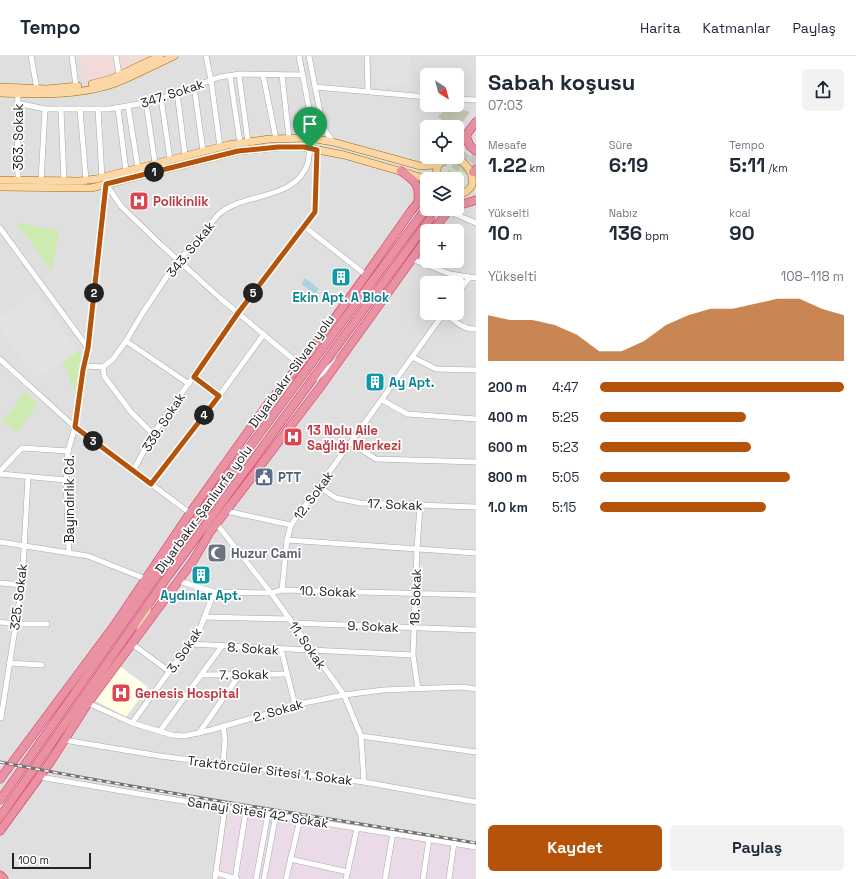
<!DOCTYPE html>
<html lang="tr">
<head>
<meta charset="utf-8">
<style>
	:root { --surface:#fff; --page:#f2f2f3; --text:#1f2937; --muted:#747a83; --line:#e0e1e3; --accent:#b45309 }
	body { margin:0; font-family:"Space Grotesk",sans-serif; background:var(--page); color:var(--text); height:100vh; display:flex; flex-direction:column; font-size:15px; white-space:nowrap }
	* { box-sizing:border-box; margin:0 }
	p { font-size:13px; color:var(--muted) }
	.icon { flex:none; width:22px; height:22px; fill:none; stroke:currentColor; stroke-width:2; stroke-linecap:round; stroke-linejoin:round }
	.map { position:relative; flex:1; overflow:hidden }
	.panel { display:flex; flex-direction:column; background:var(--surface); width:380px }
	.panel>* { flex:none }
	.needle { width:26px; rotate:144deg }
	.tools { position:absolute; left:420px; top:12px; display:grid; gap:8px }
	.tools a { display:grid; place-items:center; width:44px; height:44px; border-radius:6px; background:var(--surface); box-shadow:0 4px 16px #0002; font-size:20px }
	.scale { position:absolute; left:12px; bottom:10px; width:79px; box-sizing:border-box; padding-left:4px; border:2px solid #222; border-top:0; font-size:11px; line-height:14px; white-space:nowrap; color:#222; -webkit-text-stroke:3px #fff; paint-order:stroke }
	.pin { position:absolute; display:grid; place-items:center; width:34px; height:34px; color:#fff; margin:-41px -17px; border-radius:50% 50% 50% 0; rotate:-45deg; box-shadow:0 0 4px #0007 }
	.pin .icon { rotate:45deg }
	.km { position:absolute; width:20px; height:20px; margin:-10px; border-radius:50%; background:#222; color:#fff; font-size:11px; line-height:20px; text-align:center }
	.round { display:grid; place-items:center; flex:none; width:42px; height:42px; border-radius:6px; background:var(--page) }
	.head { display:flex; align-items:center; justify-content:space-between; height:68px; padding:0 12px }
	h1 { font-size:22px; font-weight:800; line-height:30px }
	.metrics { display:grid; grid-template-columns:repeat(3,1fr); gap:6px; height:68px; padding:4px 12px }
	.metrics div { display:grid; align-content:center }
	.metrics b { font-size:20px; font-weight:800 }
	.metrics small { font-size:11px; font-weight:400 }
	.metrics p { font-size:11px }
	.chart { height:112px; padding:8px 12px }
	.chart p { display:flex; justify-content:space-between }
	.chart svg { width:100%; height:72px; margin-top:4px; fill:var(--accent); opacity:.7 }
	.primary-button { display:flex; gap:8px; margin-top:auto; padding:8px 12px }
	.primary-button a { flex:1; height:46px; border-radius:6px; background:var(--accent); color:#fff; font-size:16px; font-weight:800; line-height:46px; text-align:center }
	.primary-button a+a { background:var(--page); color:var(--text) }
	ul { padding:0 12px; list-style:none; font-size:13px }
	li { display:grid; grid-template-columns:64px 48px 1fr; align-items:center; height:30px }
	li i { height:10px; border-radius:5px; background:var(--accent) }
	header { display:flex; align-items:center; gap:24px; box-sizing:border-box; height:56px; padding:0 20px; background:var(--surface); border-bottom:1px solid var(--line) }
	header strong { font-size:19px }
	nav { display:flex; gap:22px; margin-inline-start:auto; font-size:14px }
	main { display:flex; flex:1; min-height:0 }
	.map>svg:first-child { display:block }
</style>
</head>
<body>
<header>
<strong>Tempo</strong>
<nav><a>Harita</a><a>Katmanlar</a><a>Paylaş</a></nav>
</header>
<main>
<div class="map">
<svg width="476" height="823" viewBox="0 0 476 823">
	<rect width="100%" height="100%" fill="#f2efe9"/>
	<path fill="#e0dfdf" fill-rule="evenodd" d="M0 0H476V823H0ZM427 19H457V49H427ZM427 71H457V101H427ZM427 123H457V153H427ZM427 175H457V205H427ZM427 227H457V257H427Z"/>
	<path fill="#f2dad9" d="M78 0H150L106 20 83 25Z"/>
	<path fill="#ebdbe8" d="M231 754 476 792V823H215Z"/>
	<path fill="#ffffe5" d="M118 609 148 631 126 661 94 644Z"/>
	<path fill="#c7c7b4" d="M449 49 470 56 457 74V71H452L438 61Z"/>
	<g fill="#cdebb0">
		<path d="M456 108 461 110 465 116 464 119 457 130V123H444C445 118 451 109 456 108Z"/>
		<path d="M16 167 59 174 52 215Z"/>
		<path d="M81 294 76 340 63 305 78 295Z"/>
		<path d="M25 336 36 347V351L17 376 2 365 15 351 17 345Z"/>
	</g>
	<g fill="#e2e2e2">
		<path d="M375 0H410V29L376 31Z"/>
		<path d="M35 235 78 295 36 323 0 274V261Z"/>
	</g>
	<path fill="#aad3df" d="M305 222 319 233 315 238 301 228Z"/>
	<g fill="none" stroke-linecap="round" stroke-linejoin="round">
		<g stroke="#c8c6c1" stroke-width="8" stroke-dasharray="8 4" stroke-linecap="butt">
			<path d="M447 123 476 86"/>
			<path d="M457 126 476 100"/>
			<path d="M422 158 427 151"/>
			<path d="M430 163 437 153"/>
		</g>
		<g stroke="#a9a9a9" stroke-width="6">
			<g id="minor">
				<path d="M31 0 37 33"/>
				<path d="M72 0 76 30"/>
				<path d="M116 0 119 19"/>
				<path d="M206 0 211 24 220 91"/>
				<path d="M299 0 313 73 310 82"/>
				<path d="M309 0 323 71 333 86"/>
				<path d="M367 0 368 35"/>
				<path d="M239 19 248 86"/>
				<path d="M263 19 276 83"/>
				<path d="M282 19 289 82"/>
				<path d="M230 20 240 87"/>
				<path d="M194 30 203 95"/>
				<path d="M315 31 427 41"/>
				<path d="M177 36 185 99"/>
				<path d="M18 38 17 62 18 124"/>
				<path d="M161 42 170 103"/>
				<path d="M457 43 476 44"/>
				<path d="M17 47 45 53H109L151 46 220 21 240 18 303 19"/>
				<path d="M146 47 155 107"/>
				<path d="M128 50 138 112"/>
				<path d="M118 52 126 115"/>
				<path d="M61 53 64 125"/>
				<path d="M80 53 86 124"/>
				<path d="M98 53 102 122"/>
				<path d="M41 125 45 53"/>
				<path d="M106 128 121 150 159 187 220 242 299 308"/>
				<path d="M448 155 476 167"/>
				<path d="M305 171 366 219"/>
				<path d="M0 172 88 292"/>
				<path d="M412 203 450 218 476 222"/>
				<path d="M457 238 469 222"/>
				<path d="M445 257C455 265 463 274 476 273"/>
				<path d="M126 285 189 328"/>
				<path d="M412 301 436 313 476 314"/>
				<path d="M0 303 77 373 190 457"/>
				<path d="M84 310 103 311 113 303 126 285 142 258 171 214 218 159C243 135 295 146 308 107 309 103 309 97 310 92"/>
				<path d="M103 311 104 320 131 356 153 378"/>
				<path d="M194 321 219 340"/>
				<path d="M317 322 336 305"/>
				<path d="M382 344 407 358 476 363"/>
				<path d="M351 387 376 403 476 406"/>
				<path d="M0 415 22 392 68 395"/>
				<path d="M133 415 153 378 238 257 315 156 317 94"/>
				<path d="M0 418 66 424"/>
				<path d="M151 428 219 340 264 278"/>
				<path d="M318 430 336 442 360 447 476 451"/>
				<path d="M226 455 291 469"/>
				<path d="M216 467 271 537 344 639 361 680 364 726"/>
				<path d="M287 484 476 497"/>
				<path d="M0 486 88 500 146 523"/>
				<path d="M69 497 66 424 68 395 75 371 83 314 88 292 106 128"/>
				<path d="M182 526 214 536 271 537 282 534 476 539"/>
				<path d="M0 527 22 529"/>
				<path d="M282 534 287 484 291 469 444 257"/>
				<path d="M204 561 290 563"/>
				<path d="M0 566 15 568H47"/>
				<path d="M293 567 476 574"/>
				<path d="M132 588 169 615"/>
				<path d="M190 588 413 599"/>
				<path d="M281 593 295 649"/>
				<path d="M9 607 42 609"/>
				<path d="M201 619 287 618"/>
				<path d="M418 633 413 599 417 493 420 449"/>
				<path d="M88 647 132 667 172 679 184 680 211 674 304 647 344 639 383 634 461 631 476 633"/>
				<path d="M1 662 22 529 28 421"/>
				<path d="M132 667 200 573 214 536"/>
				<path d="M223 670 225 683 223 708"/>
				<path d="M160 675 222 590"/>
				<path d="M199 677 240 618"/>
				<path d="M361 680 476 696"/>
				<path d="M64 684 160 700 364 726 476 746"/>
				<path d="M40 721 139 738 476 791"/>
				<path d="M290 803 348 816"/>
				<path d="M216 817 237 823"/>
				<path d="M215 823 225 751"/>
				<path d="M235 823 246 754"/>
				<path d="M256 823 268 758"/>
				<path d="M264 823 276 758"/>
				<path d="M286 823 300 763"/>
				<path d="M346 823 357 772"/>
				<path d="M385 823 393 777"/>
				<path d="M423 823 429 783"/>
				<path d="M449 823 454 787"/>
			</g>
		</g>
		<g stroke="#a06b00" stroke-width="8">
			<g id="major">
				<path d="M92 28 111 23 160 0"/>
				<path d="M0 31 47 33 78 30"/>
				<path d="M0 37C37 38 77 40 113 28 134 20 154 9 174 0"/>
				<path d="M436 123C434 89 476 101 472 129 469 135 463 138 457 140"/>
				<path d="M0 124 80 125 96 123 228 89 269 83 310 82 333 86 420 110 435 109 443 106"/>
				<path d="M0 131 91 132 238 95 278 91H303L344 99 427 123"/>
				<path d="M140 574 148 552"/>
			</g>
		</g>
		<g stroke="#dc2a67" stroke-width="9">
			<g id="highway">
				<path d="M466 80 470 90 476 95"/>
				<path d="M457 91 476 66"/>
				<path d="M448 103 450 101"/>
				<path d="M401 115C415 125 420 128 418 146"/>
				<path d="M473 116 476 113"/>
				<path d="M457 143 460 139"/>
				<path d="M457 150 476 144"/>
				<path d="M432 175 450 153"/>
				<path d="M0 723 114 570 190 457 267 349 312 293 364 222 411 155 427 136"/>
				<path d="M0 744 197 462 422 158"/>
				<path d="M0 761 168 520 430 163"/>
				<path d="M0 775 51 705 88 647 193 505 210 476 321 330 427 182"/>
				<path d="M0 819 4 823"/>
			</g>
		</g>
		<use href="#minor" stroke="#fff" stroke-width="5"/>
		<use href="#major" stroke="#fcd6a4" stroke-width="7"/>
		<use href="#highway" stroke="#e892a2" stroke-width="8"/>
		<g stroke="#707070" stroke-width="3">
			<path id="rail" d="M0 706C158 737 317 760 476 787"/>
		</g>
		<use href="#rail" stroke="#fff" stroke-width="1.5" stroke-dasharray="4.5" stroke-linecap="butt"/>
	</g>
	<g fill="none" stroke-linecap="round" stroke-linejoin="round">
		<g stroke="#fff" stroke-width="8">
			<path id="route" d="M278 91H304L317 94 315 156 238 257 194 321 219 340 151 428 75 371 83 314 88 292 106 128 238 95Z"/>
		</g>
		<use href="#route" stroke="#b45309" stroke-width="5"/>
	</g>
	<defs>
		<g id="hospital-square" transform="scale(1)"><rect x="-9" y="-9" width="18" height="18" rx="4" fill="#e0444e" stroke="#fff"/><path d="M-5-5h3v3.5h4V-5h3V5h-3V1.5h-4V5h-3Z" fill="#fff"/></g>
		<g id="building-square" transform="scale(1)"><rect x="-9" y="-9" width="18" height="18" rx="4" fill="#0f9aa8" stroke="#fff"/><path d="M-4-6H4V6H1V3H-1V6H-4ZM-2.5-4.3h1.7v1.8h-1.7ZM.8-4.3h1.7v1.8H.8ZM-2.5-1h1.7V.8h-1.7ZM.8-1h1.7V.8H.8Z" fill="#fff"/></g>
		<g id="civic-square" transform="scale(1)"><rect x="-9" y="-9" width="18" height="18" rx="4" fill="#5c6f8a" stroke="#fff"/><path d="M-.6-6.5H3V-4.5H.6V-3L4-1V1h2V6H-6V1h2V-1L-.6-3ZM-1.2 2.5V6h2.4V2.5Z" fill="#fff"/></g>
		<g id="mosque-square" transform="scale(1)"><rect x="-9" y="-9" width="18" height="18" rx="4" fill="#6b7280" stroke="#fff"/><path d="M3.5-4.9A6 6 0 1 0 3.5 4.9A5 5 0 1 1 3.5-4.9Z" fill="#fff"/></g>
	</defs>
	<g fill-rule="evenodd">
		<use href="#hospital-square" x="139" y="145"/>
		<use href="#building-square" x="341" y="221"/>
		<use href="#building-square" x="375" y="326"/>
		<use href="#hospital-square" x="293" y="381"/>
		<use href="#civic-square" x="264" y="421"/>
		<use href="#mosque-square" x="217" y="497"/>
		<use href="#building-square" x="201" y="519"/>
		<use href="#hospital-square" x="121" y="637"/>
	</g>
	<g text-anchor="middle" stroke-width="3.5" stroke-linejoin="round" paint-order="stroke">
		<g font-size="13" fill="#222" stroke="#fff">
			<text transform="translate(172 37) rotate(-18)" y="5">347. Sokak</text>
			<text transform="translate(18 81) rotate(-90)" y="5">363. Sokak</text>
			<text transform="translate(190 193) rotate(-51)" y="5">343. Sokak</text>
			<text transform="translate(291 315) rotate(-54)" y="5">Diyarbakır-Silvan yolu</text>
			<text transform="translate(163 366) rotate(-57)" y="5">339. Sokak</text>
			<text transform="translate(313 439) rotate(-54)" y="5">12. Sokak</text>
			<text transform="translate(69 443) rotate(-90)" y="5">Bayındırlık Cd.</text>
			<text transform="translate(395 448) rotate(2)" y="5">17. Sokak</text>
			<text transform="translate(203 453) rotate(-54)" y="5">Diyarbakır-Şanlıurfa yolu</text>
			<text transform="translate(328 535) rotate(2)" y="5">10. Sokak</text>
			<text transform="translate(18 541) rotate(-83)" y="5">325. Sokak</text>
			<text transform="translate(415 541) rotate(-88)" y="5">18. Sokak</text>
			<text transform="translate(373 570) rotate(2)" y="5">9. Sokak</text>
			<text transform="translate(308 589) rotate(55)" y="5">11. Sokak</text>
			<text transform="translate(253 592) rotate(4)" y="5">8. Sokak</text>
			<text transform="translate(184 594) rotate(-56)" y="5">3. Sokak</text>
			<text transform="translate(244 618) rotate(-1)" y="5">7. Sokak</text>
			<text transform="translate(278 654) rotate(-16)" y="5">2. Sokak</text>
			<text transform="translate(270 714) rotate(7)" y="5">Traktörcüler Sitesi 1. Sokak</text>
			<text transform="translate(258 756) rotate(9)" y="5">Sanayi Sitesi 42. Sokak</text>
		</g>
		<g font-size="13" font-weight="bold" fill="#be3a42" stroke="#fff" text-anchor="start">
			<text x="153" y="150">Polikinlik</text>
			<text x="307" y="379">13 Nolu Aile<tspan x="307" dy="15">Sağlığı Merkezi</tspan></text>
			<text x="135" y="642">Genesis Hospital</text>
		</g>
		<g font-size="13" font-weight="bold" fill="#0d838f" stroke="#fff">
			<text x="341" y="246">Ekin Apt. A Blok</text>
			<text x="389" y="331" text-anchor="start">Ay Apt.</text>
			<text x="201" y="544">Aydınlar Apt.</text>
		</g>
		<g font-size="13" font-weight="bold" fill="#4e5e75" stroke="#fff" text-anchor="start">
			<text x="278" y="426">PTT</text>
		</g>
		<g font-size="13" font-weight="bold" fill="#5b616d" stroke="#fff" text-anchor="start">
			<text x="231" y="502">Huzur Cami</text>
		</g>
	</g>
</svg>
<div class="tools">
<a><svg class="needle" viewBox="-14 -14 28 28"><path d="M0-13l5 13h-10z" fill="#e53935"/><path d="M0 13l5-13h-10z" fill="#747a83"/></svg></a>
<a><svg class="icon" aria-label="locate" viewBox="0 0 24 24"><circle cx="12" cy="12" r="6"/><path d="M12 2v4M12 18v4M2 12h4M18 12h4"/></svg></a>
<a><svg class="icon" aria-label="layers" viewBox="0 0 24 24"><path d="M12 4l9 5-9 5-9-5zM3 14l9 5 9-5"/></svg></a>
<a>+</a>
<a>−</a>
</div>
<div class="scale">100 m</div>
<div class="pin" style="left:310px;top:92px;background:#1e9e55"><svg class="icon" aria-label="arrive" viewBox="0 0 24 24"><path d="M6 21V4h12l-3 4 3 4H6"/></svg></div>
<b class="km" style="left:154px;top:116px">1</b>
<b class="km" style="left:94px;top:237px">2</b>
<b class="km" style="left:93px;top:385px">3</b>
<b class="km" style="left:204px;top:359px">4</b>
<b class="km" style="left:253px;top:237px">5</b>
</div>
<section class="panel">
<div class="head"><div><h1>Sabah koşusu</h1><p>07:03</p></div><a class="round"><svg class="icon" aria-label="share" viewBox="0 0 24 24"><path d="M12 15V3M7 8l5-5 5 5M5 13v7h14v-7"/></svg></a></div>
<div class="metrics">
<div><p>Mesafe</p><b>1.22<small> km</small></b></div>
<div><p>Süre</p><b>6:19</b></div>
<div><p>Tempo</p><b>5:11<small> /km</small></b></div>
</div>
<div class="metrics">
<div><p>Yükselti</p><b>10<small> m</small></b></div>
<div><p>Nabız</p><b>136<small> bpm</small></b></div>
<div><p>kcal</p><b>90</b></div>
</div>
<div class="chart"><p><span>Yükselti</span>108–118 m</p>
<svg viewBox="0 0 160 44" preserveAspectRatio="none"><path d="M0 44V16L10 19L20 19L30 22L40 28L50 38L60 38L70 32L80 22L90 16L100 12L110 12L120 9L130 6L140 6L150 12L160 16V44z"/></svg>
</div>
<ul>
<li><b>200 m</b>4:47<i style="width:100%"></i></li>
<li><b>400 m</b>5:25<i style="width:60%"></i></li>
<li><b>600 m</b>5:23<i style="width:62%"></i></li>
<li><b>800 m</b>5:05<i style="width:78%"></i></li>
<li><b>1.0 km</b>5:15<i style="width:68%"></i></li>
</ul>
<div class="primary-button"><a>Kaydet</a><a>Paylaş</a></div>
</section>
</main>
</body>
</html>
